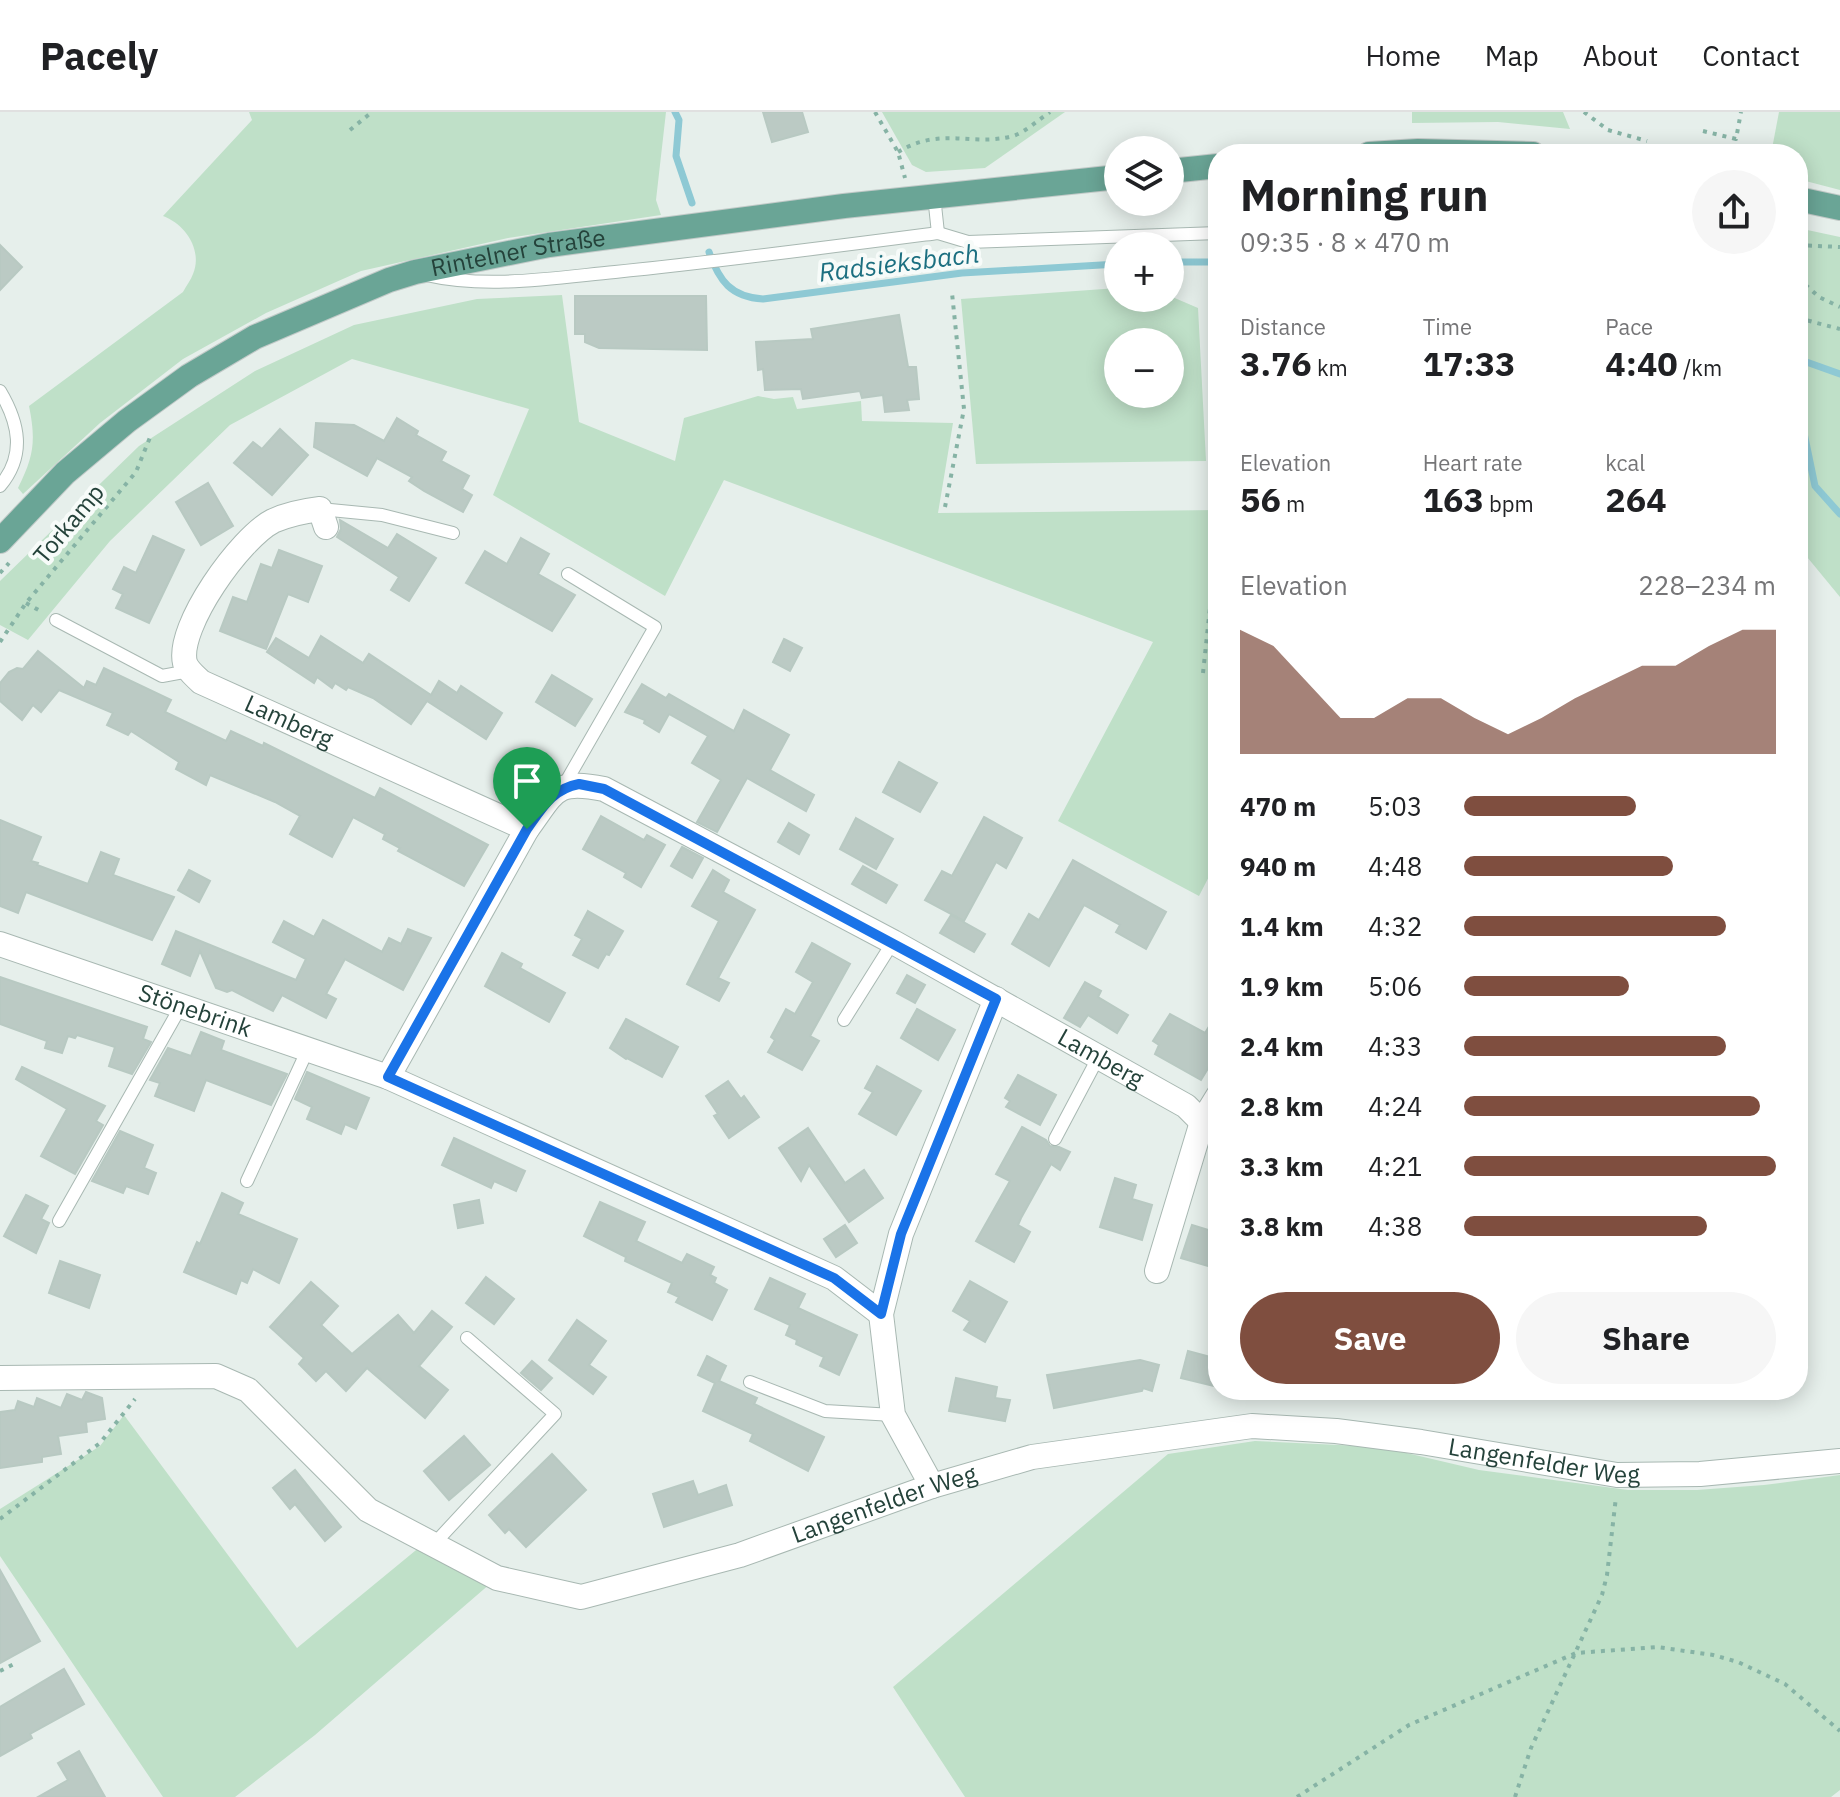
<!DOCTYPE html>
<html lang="en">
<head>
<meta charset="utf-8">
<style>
	:root { --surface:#fff; --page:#f6f6f6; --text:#202124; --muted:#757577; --line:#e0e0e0; --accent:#7f4e3f }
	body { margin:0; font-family:"IBM Plex Sans",sans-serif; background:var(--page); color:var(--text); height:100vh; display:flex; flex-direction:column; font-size:30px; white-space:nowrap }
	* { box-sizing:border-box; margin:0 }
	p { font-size:26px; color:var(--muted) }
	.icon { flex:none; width:44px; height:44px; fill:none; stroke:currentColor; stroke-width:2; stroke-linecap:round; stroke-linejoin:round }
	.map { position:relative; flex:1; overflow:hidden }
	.sheet { position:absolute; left:1208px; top:32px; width:600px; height:1256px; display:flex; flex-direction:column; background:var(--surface); border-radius:32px; box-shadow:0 4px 20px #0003 }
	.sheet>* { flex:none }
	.fabs { position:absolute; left:1104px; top:24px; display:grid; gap:16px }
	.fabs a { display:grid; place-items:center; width:80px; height:80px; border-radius:50%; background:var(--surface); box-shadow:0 4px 20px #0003; font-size:40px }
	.pin { position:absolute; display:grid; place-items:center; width:68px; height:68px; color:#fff; margin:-82px -34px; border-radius:50% 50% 50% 0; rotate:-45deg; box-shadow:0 0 8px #0007 }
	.pin .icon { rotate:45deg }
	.round { display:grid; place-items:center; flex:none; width:84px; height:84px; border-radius:42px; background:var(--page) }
	.head { display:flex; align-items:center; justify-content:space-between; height:136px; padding:0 32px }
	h1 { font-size:44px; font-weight:800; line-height:60px }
	.stats { display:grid; grid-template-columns:repeat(3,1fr); gap:12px; height:136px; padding:8px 32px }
	.stats div { display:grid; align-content:center }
	.stats b { font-size:34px; font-weight:800 }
	.stats small { font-size:22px; font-weight:400 }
	.stats p { font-size:22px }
	.chart { height:224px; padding:16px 32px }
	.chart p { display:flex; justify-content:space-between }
	.chart svg { width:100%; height:144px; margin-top:8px; fill:var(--accent); opacity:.7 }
	.action { display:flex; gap:16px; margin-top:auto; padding:16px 32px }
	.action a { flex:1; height:92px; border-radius:48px; background:var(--accent); color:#fff; font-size:32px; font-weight:800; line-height:92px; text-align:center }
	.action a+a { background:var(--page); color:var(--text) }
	ul { padding:0 32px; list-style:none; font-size:26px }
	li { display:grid; grid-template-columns:128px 96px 1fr; align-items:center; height:60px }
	li i { height:20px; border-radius:10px; background:var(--accent) }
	header { display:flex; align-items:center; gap:48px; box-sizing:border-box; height:112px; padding:0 40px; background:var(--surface); border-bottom:2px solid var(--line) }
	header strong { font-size:38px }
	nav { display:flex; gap:44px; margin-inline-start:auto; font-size:28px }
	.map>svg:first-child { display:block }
</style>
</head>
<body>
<header>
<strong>Pacely</strong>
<nav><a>Home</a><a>Map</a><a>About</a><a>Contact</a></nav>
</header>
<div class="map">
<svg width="1840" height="1685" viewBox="0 0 1840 1685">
	<rect width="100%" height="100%" fill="#e6efeb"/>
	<g fill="#bfe0c8" fill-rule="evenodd">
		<path d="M249 0H666L656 88 661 103 508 126 361 159 266 201 183 247 100 311 23 382 18 376C34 344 36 329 29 294L183 180C186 174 191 168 193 162 203 138 185 112 163 104L252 8Z"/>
		<path d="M882 0H1065L985 56 926 60 912 53Z"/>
		<path d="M1412 0H1563L1570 17 1498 10 1412 11Z"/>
		<path d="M1779 0H1840V78L1798 67V42H1771Z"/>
		<path d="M1798 116 1840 125V485L1798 434Z"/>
		<path d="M1118 176V186H1170V184L1198 196 1206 349 976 352 961 187ZM1118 230H1170V282H1118Z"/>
		<path d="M562 183 579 310 675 349 684 306 758 284 774 287 793 285 797 297 861 289 862 309 953 311 938 401 1218 398V747L1199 784 1058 709 1153 530 724 368 665 484 493 383 529 297 352 247 230 313 110 429 28 528 0 513V469L139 334 255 259 354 213 477 187Z"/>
		<path d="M124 1303 297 1536 421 1434 491 1471 315 1623 235 1685H163L0 1444V1397L100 1334Z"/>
		<path d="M1255 1329 1381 1335 1479 1358 1628 1378H1697L1764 1373 1840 1363V1678L1831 1685H965L893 1575 1168 1342Z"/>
	</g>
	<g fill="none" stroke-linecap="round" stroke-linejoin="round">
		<g stroke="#8ec9d4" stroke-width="7">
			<path d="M675 0 679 8 676 44 692 91"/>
			<path d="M709 140C719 169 731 185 763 187L962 161 1118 152"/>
			<path d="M1170 150H1218"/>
			<path d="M1798 247 1840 262"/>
			<path d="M1798 292 1815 374 1840 402"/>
		</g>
	</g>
	<g fill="#bbcac4" stroke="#b8c9c2" stroke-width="2">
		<path d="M763 0H802L808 20 772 30Z"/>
		<path d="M0 133 22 155 0 178Z"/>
		<path d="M575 184H706L707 238 599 236 585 230V222H575Z"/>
		<path d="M899 203 908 255H916L919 287 907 288 909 298 885 300 883 283 862 286 860 279 803 287 801 277 765 278 763 257 758 258 756 230 813 227 811 217Z"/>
		<path d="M397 306 418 319 416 323 446 340 441 349 469 364 462 377 472 383 463 400 424 379 409 369 412 365 377 346 367 364 314 335 316 311 354 313 384 329Z"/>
		<path d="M280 317 308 343 272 383 234 351 253 330 262 337Z"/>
		<path d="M208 371 233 414 201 433 176 390Z"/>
		<path d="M340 408 388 436 397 422 436 446 409 489 391 478 399 465 337 425 341 417Z"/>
		<path d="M153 424 184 438 149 511 116 496 123 482 113 477 124 455 136 461Z"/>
		<path d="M521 426 549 442 538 462 575 483 552 519 466 471 485 439 507 452Z"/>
		<path d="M279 438 322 454 308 490 288 482 266 537 220 519 233 485 247 490 261 452 272 456Z"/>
		<path d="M321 524 363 551 369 542 431 583 439 569 457 581 461 574 502 601 486 627 427 589 411 612 373 586 348 575 346 578 335 571 332 576 317 565 314 571 267 540 276 526 309 546Z"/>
		<path d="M784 527 802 536 790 559 773 550Z"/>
		<path d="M38 539 84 576 87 569 96 573 104 556 171 588 165 600 226 629 231 619 263 634 264 631 375 686 380 676 488 733 464 774 398 739 400 736 383 727 385 722 353 705 332 745 290 722 300 704 275 690 210 663 206 673 176 657 179 650 131 619 128 623 107 613 113 601 59 578 41 600 33 593 22 608 0 589V571L9 560 17 556 23 557Z"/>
		<path d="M552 563 592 587 575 614 536 590Z"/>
		<path d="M642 572 666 586 669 582 734 619 744 598 789 623 770 658 814 683 806 699 747 666 717 720 697 710 721 668 692 651 708 624 669 602 659 620 644 611 645 608 625 600Z"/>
		<path d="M899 650 937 671 920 700 883 680Z"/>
		<path d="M601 704 644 728 647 723 665 733 641 775 624 765 626 761 583 737Z"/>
		<path d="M984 705 1022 726 1006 756 996 750 964 809 925 788 942 759 952 764Z"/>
		<path d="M856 706 893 727 876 757 840 737Z"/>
		<path d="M0 708 41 725 31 749 38 751 37 753 88 772 101 740 119 747 113 763 174 785 152 828 26 780 18 801 0 794Z"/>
		<path d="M789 711 809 723 799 742 778 730Z"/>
		<path d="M682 735 703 746 692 766 671 754Z"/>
		<path d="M1073 748 1166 800 1146 837 1116 820 1120 813 1084 793 1049 854 1012 832 1029 802 1039 808Z"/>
		<path d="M863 754 897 773 886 791 852 772Z"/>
		<path d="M189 758 210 769 199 790 178 778Z"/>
		<path d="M713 758 729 768 723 780 755 798 718 866 729 871 719 889 687 872 719 809 692 794Z"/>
		<path d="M588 799 623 819 609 843 606 842 598 856 573 843 582 827 575 823Z"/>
		<path d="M951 803 985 822 974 840 940 821Z"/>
		<path d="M323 808 382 840 389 826 401 832 408 817 431 826 403 878 345 847 326 882 336 887 326 906 282 883 273 899 232 878 227 880 216 876 200 839 190 864 162 852 176 819 296 868 306 847 273 830 284 809 314 825Z"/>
		<path d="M812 831 850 852 810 924 819 929 802 958 768 940 775 928 771 925 786 897 795 902 813 870 796 860Z"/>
		<path d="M502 841 522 852 520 856 565 881 549 910 485 874Z"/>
		<path d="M907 863 925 873 915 891 897 881Z"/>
		<path d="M0 865 147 915 143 927 151 930 132 962 109 954 115 935 77 923 75 926 68 924 62 941 45 936 47 929 0 912Z"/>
		<path d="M1085 870 1101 879 1098 885 1128 903 1117 921 1088 903 1080 915 1064 906Z"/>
		<path d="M917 897 955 918 938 948 901 926Z"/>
		<path d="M1218 900V940L1201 968 1155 942 1159 933 1153 929 1170 902 1205 921Z"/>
		<path d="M626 907 678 935 662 965 627 946 626 947 610 936Z"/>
		<path d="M201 920 224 929 221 938 287 962 271 993 206 968 194 999 155 984 160 971 150 968 168 936 191 944Z"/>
		<path d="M877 954 921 979 896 1023 859 1002 873 980 865 976Z"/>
		<path d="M22 955 105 994 96 1009 103 1013 75 1062 41 1044 67 997 16 967Z"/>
		<path d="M307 960 369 986 356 1017 345 1012 341 1022 307 1007 312 995 295 987Z"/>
		<path d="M1018 963 1056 983 1040 1013 1006 995 1010 989 1005 986Z"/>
		<path d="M728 969 741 987 744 984 759 1005 729 1026 714 1004 718 1002 706 984Z"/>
		<path d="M1022 1015 1046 1028 1050 1034 1059 1035 1070 1040 1060 1058 1051 1052 1021 1106 1018 1113 1030 1120 1014 1150 976 1129 1010 1069 996 1062Z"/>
		<path d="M808 1016 845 1071 864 1058 883 1086 849 1110 809 1053 801 1069 779 1036Z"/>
		<path d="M120 1019 153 1033 144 1056 156 1061 148 1082 126 1074 123 1081 92 1069Z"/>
		<path d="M454 1026 525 1059 516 1079 494 1069 491 1076 442 1053Z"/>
		<path d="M1115 1066 1136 1073 1132 1087 1152 1093 1142 1128 1100 1115Z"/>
		<path d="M222 1081 243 1091 238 1102 297 1127 279 1171 253 1157 247 1171 241 1168 236 1182 184 1160 197 1130 200 1132Z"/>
		<path d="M26 1083 48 1094 41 1107 49 1111 36 1141 4 1124Z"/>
		<path d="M479 1088 483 1111 458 1116 454 1093Z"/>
		<path d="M600 1090 645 1110 636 1129 682 1151 687 1142 714 1155 710 1163 716 1166 714 1171 727 1178 712 1208 676 1190 679 1185 668 1180 672 1171 625 1149 626 1145 584 1124Z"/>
		<path d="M845 1113 857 1131 836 1145 824 1127Z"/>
		<path d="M1192 1113 1218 1121V1157L1181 1146Z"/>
		<path d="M60 1149 100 1163 89 1196 49 1181Z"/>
		<path d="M486 1165 514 1187 494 1212 466 1191Z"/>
		<path d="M770 1166 805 1182 798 1196 857 1223 839 1263 820 1254 824 1245 796 1232 797 1228 786 1223 790 1213 755 1197Z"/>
		<path d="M970 1169 1007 1190 985 1230 964 1218 970 1209 953 1199Z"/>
		<path d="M311 1170 338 1194 321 1213 352 1242 398 1203 414 1221 432 1199 452 1215 419 1254 448 1278 425 1306 367 1256 346 1279 326 1259 316 1269 299 1252 304 1246 270 1215Z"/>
		<path d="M577 1208 606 1229 589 1253 606 1265 593 1282 549 1248Z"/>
		<path d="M1188 1239 1218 1247V1275L1181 1266Z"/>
		<path d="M707 1244 726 1254 719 1269 757 1286 754 1292 824 1325 808 1359 750 1329 753 1322 703 1299 715 1271 698 1263Z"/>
		<path d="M1140 1248 1159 1253 1152 1279 1143 1276 1142 1279 1054 1296 1047 1263Z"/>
		<path d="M532 1249 552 1266 541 1278 521 1261Z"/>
		<path d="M956 1266 997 1275 995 1286 1010 1288 1005 1309 949 1299Z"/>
		<path d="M86 1280 102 1286 105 1307 86 1310 87 1320 58 1324 61 1342 42 1345V1350L0 1356V1300L15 1298 18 1289 34 1295 37 1286 61 1296 67 1282 82 1288Z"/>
		<path d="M464 1324 490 1353 449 1388 424 1359Z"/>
		<path d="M552 1342 586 1378 526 1435 509 1417 505 1421 489 1403Z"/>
		<path d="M295 1358 341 1415 325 1429 295 1392 290 1397 273 1376Z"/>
		<path d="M693 1369 698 1383 726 1373 732 1393 664 1415 653 1382Z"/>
		<path d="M0 1458 40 1529 0 1551Z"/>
		<path d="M64 1557 84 1592 30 1622 32 1626 0 1644V1595Z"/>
		<path d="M79 1639 105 1685H38L68 1668 58 1651Z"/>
	</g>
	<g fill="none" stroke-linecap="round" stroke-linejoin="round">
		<g stroke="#a8b8b2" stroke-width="14">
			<g id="service">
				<path d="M934 84 938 121"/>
				<path d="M426 163C487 177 553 166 615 160 723 149 830 135 938 121L968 130 1218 121"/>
				<path d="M0 279C19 311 26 343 0 374"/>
				<path d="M320 397 382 403 453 421"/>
				<path d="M56 508 162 564 189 559"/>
				<path d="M563 675 655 515 568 462"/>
				<path d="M844 908 893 830"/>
				<path d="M1055 1027 1099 944"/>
				<path d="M247 1069 308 937"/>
				<path d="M59 1109 180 896"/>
				<path d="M750 1270 825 1299 893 1303"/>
				<path d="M434 1432 555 1302 467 1226"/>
			</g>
		</g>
		<g stroke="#a8b8b2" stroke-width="26">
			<g id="minor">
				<path id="s1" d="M326 415 320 397C304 399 288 402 273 409 241 425 176 515 185 551 188 559 195 564 201 570L527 717"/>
				<path id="s2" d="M0 832 388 965 834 1166 881 1202"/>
				<path id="s3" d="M388 965 527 717C555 679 554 667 604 677L893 830 1186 994 1202 1010"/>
				<path d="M1157 1159 1202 1010 1218 984"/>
				<path id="s4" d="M0 1266 216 1264 248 1278 368 1398 497 1466 581 1485 740 1443 932 1374 1032 1345 1252 1314 1336 1319 1421 1330 1617 1363 1700 1362 1840 1349"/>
				<path d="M932 1374 893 1303 881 1202 901 1122 996 887"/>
			</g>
		</g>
		<g stroke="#c2cac8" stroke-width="26">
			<g id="primary">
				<path d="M1369 42 1418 39 1533 42"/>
				<path d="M1170 59 1218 54"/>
				<path d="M1798 87 1840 96"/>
				<path id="s5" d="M0 429 65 361 127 309 189 264 255 225 389 168 415 160 549 133 844 94 1118 65"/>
			</g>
		</g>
		<g stroke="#86b3a5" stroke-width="4" stroke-dasharray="4 6" stroke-linecap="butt">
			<path d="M875 0 898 40 905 66"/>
			<path d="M1584 0 1608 18 1647 29"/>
			<path d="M350 18 372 0"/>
			<path d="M1703 19 1736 27 1741 0"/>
			<path d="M898 40C941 14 971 35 1013 24 1026 20 1039 7 1050 0"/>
			<path d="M1798 133 1840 135"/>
			<path d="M1212 139 1213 168"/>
			<path d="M1798 166 1819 185 1840 195"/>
			<path d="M1798 206 1840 217"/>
			<path d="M945 395 964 297 952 181"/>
			<path d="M0 461 9 451"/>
			<path d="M26 491 42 500"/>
			<path d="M0 530 26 491 136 360 151 323"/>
			<path d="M1203 561 1218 421"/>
			<path d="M0 1407 100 1331 135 1287"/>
			<path d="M0 1559 16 1551"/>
			<path d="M1297 1685 1409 1613 1576 1541 1657 1535 1713 1543 1738 1550 1785 1572 1840 1619"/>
			<path d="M1515 1685 1531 1636 1602 1483 1607 1463 1616 1385"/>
		</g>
		<use href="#service" stroke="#fff" stroke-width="12"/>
		<use href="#minor" stroke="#fff" stroke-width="24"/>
		<use href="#primary" stroke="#6aa596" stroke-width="24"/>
	</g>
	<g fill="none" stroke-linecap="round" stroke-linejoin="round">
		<g stroke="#fff" stroke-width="16">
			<path id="route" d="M579 672 604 677 996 887 901 1122 881 1202 834 1166 388 965 527 717C542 696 552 677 579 672Z"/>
		</g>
		<use href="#route" stroke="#1a73e8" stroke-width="10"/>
	</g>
	<g text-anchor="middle" stroke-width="8" stroke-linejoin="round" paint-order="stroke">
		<g font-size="24" fill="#24423a" stroke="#f7fbf9">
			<text dy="8" stroke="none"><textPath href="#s5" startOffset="606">Rintelner Straße</textPath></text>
			<text transform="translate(69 412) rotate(-50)" y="8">Torkamp</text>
			<text dy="8" stroke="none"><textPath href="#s1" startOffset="362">Lamberg</textPath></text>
			<text dy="8" stroke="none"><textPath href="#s2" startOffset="206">Stönebrink</textPath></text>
			<text dy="8" stroke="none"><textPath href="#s3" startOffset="946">Lamberg</textPath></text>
			<text dy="8" stroke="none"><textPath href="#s4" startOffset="1642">Langenfelder Weg</textPath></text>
			<text dy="8" stroke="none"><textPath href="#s4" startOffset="970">Langenfelder Weg</textPath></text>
		</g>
		<g font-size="26" font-style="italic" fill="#1c6f80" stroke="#f7fbf9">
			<text transform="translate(899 151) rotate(-7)" y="9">Radsieksbach</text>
		</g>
	</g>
</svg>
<div class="fabs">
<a><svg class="icon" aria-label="layers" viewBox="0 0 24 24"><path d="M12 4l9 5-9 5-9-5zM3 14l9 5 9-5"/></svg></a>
<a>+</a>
<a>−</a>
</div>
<div class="pin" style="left:527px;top:717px;background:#1e9e55"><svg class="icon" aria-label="arrive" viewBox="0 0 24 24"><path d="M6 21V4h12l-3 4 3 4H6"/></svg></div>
<section class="sheet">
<div class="head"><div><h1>Morning run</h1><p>09:35 · 8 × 470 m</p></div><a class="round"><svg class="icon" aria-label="share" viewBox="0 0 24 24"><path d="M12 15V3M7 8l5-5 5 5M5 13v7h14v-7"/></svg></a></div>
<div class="stats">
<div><p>Distance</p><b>3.76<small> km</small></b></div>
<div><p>Time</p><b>17:33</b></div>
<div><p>Pace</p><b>4:40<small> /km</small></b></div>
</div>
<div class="stats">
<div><p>Elevation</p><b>56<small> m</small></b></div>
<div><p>Heart rate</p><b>163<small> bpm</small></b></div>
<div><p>kcal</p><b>264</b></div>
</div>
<div class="chart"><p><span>Elevation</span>228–234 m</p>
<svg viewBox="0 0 160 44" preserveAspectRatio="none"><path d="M0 44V6L10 11L20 22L30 33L40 33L50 27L60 27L70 33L80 38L90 33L100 27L110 22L120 17L130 17L140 11L150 6L160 6V44z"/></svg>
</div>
<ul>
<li><b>470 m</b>5:03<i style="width:55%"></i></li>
<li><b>940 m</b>4:48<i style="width:67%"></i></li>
<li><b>1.4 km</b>4:32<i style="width:84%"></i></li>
<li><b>1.9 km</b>5:06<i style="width:53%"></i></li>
<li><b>2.4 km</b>4:33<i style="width:84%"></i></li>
<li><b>2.8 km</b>4:24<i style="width:95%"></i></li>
<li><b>3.3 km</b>4:21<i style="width:100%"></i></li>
<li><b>3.8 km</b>4:38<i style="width:78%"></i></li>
</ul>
<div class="action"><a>Save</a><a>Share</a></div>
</section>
</div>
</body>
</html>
